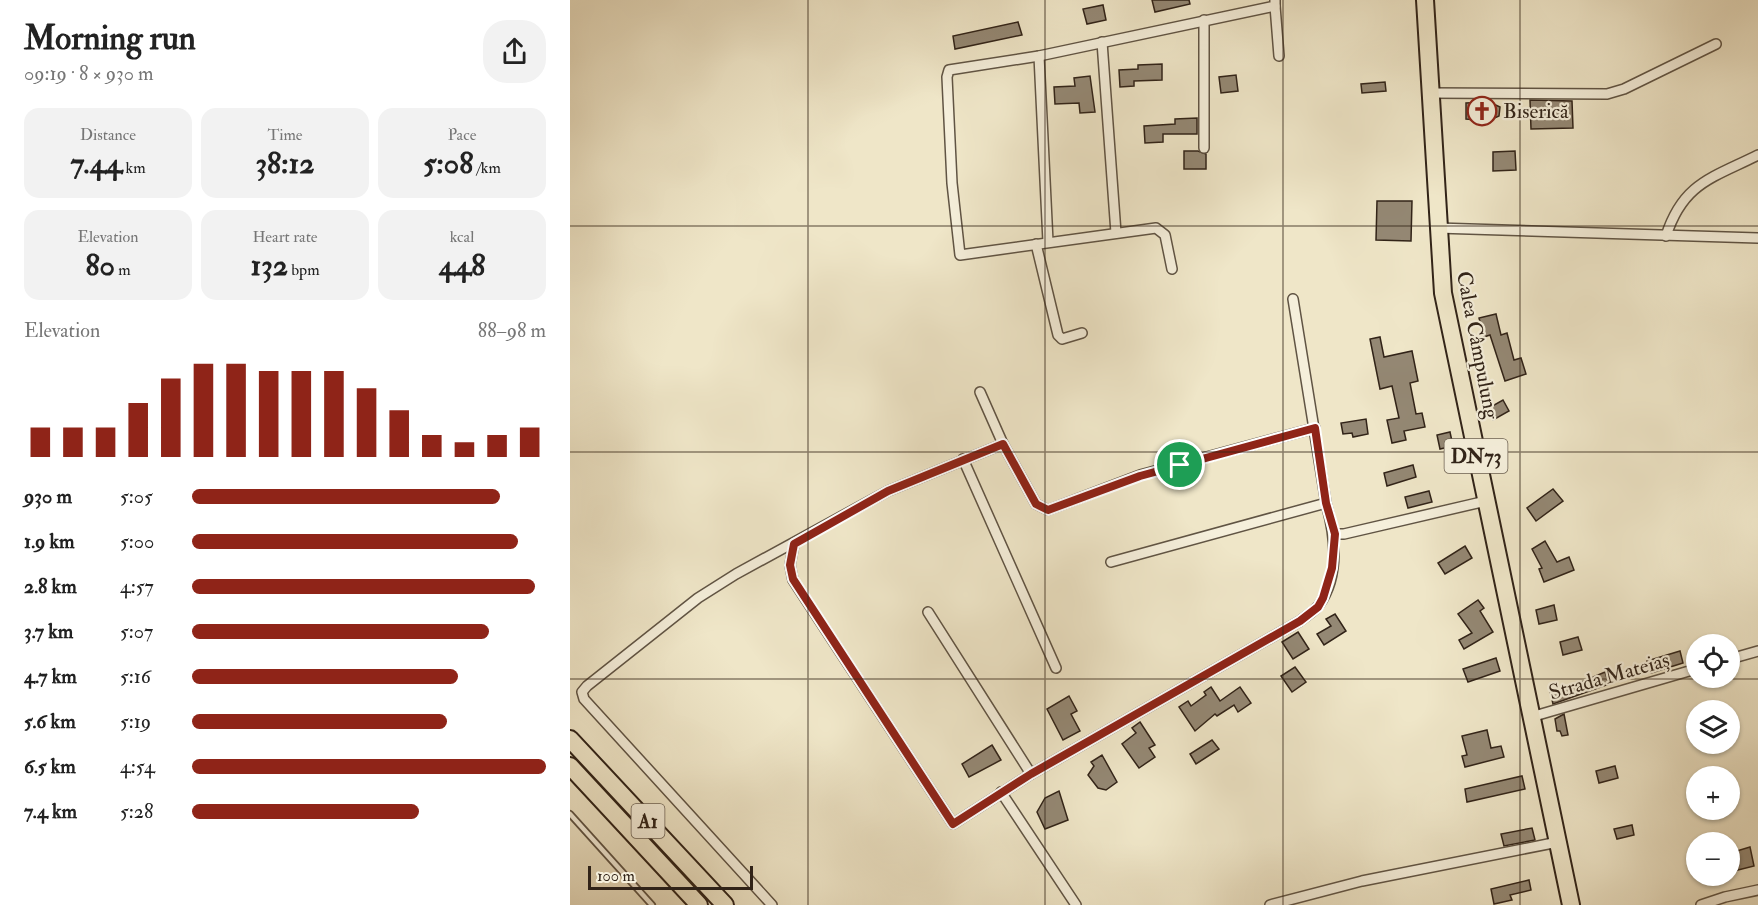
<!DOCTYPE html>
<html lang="en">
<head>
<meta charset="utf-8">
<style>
	:root { --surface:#fff; --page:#f2f2f2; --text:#222; --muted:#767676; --accent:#8f2418 }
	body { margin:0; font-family:"IM FELL Double Pica",serif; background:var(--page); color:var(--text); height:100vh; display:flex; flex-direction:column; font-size:22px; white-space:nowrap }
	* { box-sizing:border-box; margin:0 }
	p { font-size:20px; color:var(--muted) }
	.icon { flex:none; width:33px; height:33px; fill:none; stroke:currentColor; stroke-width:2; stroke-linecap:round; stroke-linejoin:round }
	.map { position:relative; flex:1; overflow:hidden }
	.sheet { display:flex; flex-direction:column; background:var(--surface); width:570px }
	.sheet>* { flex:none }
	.buttons { position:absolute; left:1116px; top:634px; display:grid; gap:12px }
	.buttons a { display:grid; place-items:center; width:54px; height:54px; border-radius:50%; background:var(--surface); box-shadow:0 2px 4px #0004; font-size:30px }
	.scale { position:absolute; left:18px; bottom:15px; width:165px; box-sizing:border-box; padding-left:6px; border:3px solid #312318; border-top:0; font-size:16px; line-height:21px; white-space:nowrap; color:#312318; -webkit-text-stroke:4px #f5efdb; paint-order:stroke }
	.pin { position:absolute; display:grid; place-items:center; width:51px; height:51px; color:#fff; margin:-26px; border:3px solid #fff; border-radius:50%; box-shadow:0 2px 6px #0007 }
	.round { display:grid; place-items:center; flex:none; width:63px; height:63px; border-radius:24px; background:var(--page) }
	.headline { display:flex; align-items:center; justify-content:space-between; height:102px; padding:0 24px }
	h1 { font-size:33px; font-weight:700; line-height:45px }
	.stats { display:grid; grid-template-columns:repeat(3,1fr); gap:9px; height:102px; padding:6px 24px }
	.stats div { display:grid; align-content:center; border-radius:15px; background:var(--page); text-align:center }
	.stats b { font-size:30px; font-weight:700 }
	.stats small { font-size:16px; font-weight:400 }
	.stats p { font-size:16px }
	.chart { height:168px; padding:12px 24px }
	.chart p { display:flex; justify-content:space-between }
	.chart svg { width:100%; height:108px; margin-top:6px; stroke:var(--accent); stroke-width:6 }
	ul { padding:0 24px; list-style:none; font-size:20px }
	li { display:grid; grid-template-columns:96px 72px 1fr; align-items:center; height:45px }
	li i { height:15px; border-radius:8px; background:var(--accent) }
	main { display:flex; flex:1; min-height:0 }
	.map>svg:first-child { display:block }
</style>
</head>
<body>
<main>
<section class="sheet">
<div class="headline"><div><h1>Morning run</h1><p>09:19 · 8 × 930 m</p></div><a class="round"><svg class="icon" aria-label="share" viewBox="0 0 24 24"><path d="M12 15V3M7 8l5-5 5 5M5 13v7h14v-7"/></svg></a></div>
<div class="stats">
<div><p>Distance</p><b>7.44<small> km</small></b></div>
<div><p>Time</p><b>38:12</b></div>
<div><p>Pace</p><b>5:08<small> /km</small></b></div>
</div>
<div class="stats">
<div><p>Elevation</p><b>80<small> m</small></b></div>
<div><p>Heart rate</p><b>132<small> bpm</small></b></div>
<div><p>kcal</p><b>448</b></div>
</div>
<div class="chart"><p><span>Elevation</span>88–98 m</p>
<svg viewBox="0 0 160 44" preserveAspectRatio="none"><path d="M5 44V32M15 44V32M25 44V32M35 44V22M45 44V12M55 44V6M65 44V6M75 44V9M85 44V9M95 44V9M105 44V16M115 44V25M125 44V35M135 44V38M145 44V35M155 44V32"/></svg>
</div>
<ul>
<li><b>930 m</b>5:05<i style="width:87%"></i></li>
<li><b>1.9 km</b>5:00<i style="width:92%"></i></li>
<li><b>2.8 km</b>4:57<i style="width:97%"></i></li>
<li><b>3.7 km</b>5:07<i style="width:84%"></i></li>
<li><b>4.7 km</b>5:16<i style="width:75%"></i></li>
<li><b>5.6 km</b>5:19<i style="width:72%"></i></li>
<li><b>6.5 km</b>4:54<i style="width:100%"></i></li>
<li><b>7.4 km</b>5:28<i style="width:64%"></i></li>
</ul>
</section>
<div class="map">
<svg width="1188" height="905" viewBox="0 0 1188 905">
	<rect width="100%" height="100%" fill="#efe6c8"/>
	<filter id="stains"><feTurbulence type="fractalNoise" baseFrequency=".00333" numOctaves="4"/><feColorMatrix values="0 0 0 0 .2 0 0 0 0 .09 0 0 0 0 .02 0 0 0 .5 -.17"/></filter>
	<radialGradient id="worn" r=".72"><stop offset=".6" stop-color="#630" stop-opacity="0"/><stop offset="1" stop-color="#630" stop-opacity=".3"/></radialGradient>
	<g fill="#948874" stroke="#312318" stroke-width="1.5">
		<path d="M582 0H619L620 4 585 12Z"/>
		<path d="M533 5 536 20 517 24 513 9Z"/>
		<path d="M448 22 452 35 385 49 383 36Z"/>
		<path d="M592 64V80L564 81V86L550 87 549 70 568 69V65Z"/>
		<path d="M666 75 668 91 651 93 649 77Z"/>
		<path d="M520 76 525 112 510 113 509 103 485 104 484 87 505 86 504 78Z"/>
		<path d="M815 82 816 91 792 93 791 84Z"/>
		<path d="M960 100 1002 101 1003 128 961 129Z"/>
		<path d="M919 102 930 107 929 116 918 121 896 119V103Z"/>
		<path d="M627 118V134H593V142L575 143 574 126 605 124V119Z"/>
		<path d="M614 151H628L636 154V169H614Z"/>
		<path d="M945 151 946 170 923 171V152Z"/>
		<path d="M807 201H842L841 241 806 240Z"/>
		<path d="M926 314 931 335 937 333 944 360 951 358 956 374 935 381 920 335 914 337 909 318Z"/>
		<path d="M810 337 814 357 842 351 848 381 840 383 846 414 852 413 855 427 834 431 836 440 822 443 817 420 829 418 822 386 810 389 800 339Z"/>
		<path d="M933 400 939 411 923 420 917 409Z"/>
		<path d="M796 419 798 434 783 437 782 433 773 434 771 423Z"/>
		<path d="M880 432 883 446 870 449 867 435Z"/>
		<path d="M843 465 846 477 817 486 814 473Z"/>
		<path d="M983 489 993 501 966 521 957 508Z"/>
		<path d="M859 491 862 502 838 508 835 497Z"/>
		<path d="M975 541 987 562 999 557 1004 570 974 582 969 569 972 568 962 549Z"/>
		<path d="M895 546 902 558 875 574 868 563Z"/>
		<path d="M908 600 914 608 910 611 923 632 894 649 889 640 902 633 888 614Z"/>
		<path d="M984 605 987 620 969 624 966 610Z"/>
		<path d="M765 614 776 631 754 645 747 634 761 626 756 619Z"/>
		<path d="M728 632 739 649 723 659 712 642Z"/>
		<path d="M1008 637 1012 650 993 655 990 642Z"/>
		<path d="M1110 651 1113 663 1081 673 1077 661Z"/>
		<path d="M926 658 930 671 898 682 893 669Z"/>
		<path d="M725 667 736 682 722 692 711 676Z"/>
		<path d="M1035 672 1039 684 983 704 980 691 1009 683Z"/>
		<path d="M641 687 650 701 670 687 681 703 668 712 664 705 647 716 645 714 625 731 609 707 618 701 621 706 636 695 634 692Z"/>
		<path d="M499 696 507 711 501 714 510 731 493 740 477 709Z"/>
		<path d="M994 714 998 735 992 736 990 731H987L985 719Z"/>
		<path d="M570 722 585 745 579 748 585 757 569 768 552 744 566 733 562 728Z"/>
		<path d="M917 730 921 748 931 746 934 757 895 767 892 756 897 755 892 736Z"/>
		<path d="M642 740 649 749 626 764 620 754Z"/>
		<path d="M422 745 431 760 399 777 392 764Z"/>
		<path d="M532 755 547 782 536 790 528 788 518 775 524 766 521 762Z"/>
		<path d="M1045 766 1048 778 1029 783 1026 771Z"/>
		<path d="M952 776 955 789 897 802 895 789Z"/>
		<path d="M489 791 498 820 475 829 467 812 475 798Z"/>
		<path d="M1062 825 1064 835 1047 839 1044 829Z"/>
		<path d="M962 828 965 840 934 846 931 834Z"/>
		<path d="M1180 847 1184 866 1160 872V853Z"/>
		<path d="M959 880 961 890 940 895 942 900 924 904 921 889Z"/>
	</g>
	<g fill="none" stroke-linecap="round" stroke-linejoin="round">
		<g stroke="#605444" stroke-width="8">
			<path id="lane" d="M0 814 82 905"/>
		</g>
		<g stroke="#605444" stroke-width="12">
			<g id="street">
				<path d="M705 6 709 56"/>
				<path d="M634 20V148"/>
				<path d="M532 42 546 233"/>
				<path d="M469 56 478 242"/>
				<path d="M860 93 1037 94 1054 89 1146 44"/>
				<path d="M867 228 1188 238"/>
				<path d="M1096 236C1113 183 1142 178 1188 155"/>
				<path d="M466 244 488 335 492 339 512 333"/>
				<path d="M602 269 595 235 586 228 390 255 382 183 377 77 379 70 469 56 705 6V0"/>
				<path d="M410 392 433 444"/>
				<path d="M393 459 486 668"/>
				<path d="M765 534H774L916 501"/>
				<path d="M224 544 220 565 223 580 383 824 461 774 730 621C736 616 745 611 749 605 770 576 765 535 756 503L723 299"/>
				<path d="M541 562 756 503"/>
				<path d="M358 612 461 774"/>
				<path d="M1160 659 1188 651"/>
				<path d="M961 717 1126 669"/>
				<path d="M431 792 506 905"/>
				<path d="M202 905 14 699 12 692 17 686 128 598 166 574 318 491 433 444 466 504 478 510 570 475 745 428"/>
				<path d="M700 905 792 881 988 842"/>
				<path d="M1131 905 1155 897 1188 890"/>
			</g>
		</g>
		<g stroke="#312318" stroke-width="20">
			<g id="highway">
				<path d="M855 0 873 293 1001 905"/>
				<path d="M0 739 155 905"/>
				<path d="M0 766 129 905"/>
			</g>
		</g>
		<use href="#lane" stroke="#f5efdb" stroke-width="4.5"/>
		<use href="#street" stroke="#f5efdb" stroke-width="9"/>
		<use href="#highway" stroke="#efe6c8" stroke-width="16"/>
	</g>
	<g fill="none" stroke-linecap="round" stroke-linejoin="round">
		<g stroke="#fff" stroke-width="12">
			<path id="route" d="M745 428 756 503 765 534 762 568 753 598 748 607 730 621 461 774 383 824 223 579 220 565 224 544 318 491 433 444 466 504 478 510 570 476Z"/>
		</g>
		<use href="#route" stroke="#8f2418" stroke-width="8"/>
	</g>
	<path fill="none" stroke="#312318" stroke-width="1.5" stroke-opacity="0.55" d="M238 0V905M475 0V905M713 0V905M950 0V905M0 226H1188M0 452H1188M0 679H1188"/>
	<defs>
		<g id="church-ring" transform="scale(1.5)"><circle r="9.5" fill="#f5efdb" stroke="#8f2418" stroke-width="1.5"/><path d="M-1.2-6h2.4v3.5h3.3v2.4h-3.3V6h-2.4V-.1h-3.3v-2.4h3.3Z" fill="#8f2418"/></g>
	</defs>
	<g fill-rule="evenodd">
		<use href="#church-ring" x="912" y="111"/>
	</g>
	<g text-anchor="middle" stroke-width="4.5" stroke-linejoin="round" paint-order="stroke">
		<g fill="#f5efdb" stroke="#6c6052" stroke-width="1.5">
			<rect x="874.5" y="439" width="63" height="34" rx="4.5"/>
			<rect x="61.5" y="804" width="33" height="34" rx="4.5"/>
		</g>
		<g font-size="20" font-weight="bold" fill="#312318">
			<text x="906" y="463">DN73</text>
			<text x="78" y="828">A1</text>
		</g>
		<g font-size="21" fill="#312318" stroke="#f5efdb" text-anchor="start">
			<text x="933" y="118">Biserică</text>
		</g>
		<g font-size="21" fill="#312318" stroke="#f5efdb">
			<text transform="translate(908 345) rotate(79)" y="7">Calea Câmpulung</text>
			<text transform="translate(1039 676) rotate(-16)" y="7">Strada Mateiaș</text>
		</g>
	</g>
	<rect width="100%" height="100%" filter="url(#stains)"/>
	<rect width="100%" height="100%" fill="url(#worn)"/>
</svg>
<div class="buttons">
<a><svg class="icon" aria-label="locate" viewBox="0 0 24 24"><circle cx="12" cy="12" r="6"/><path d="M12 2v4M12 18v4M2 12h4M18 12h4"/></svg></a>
<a><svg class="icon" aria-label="layers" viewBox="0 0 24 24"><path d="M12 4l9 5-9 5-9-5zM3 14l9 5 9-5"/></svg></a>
<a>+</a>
<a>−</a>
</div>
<div class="scale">100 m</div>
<div class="pin" style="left:610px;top:465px;background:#1e9e55"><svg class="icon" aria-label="arrive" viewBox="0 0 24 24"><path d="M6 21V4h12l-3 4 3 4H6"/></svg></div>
</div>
</main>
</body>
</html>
